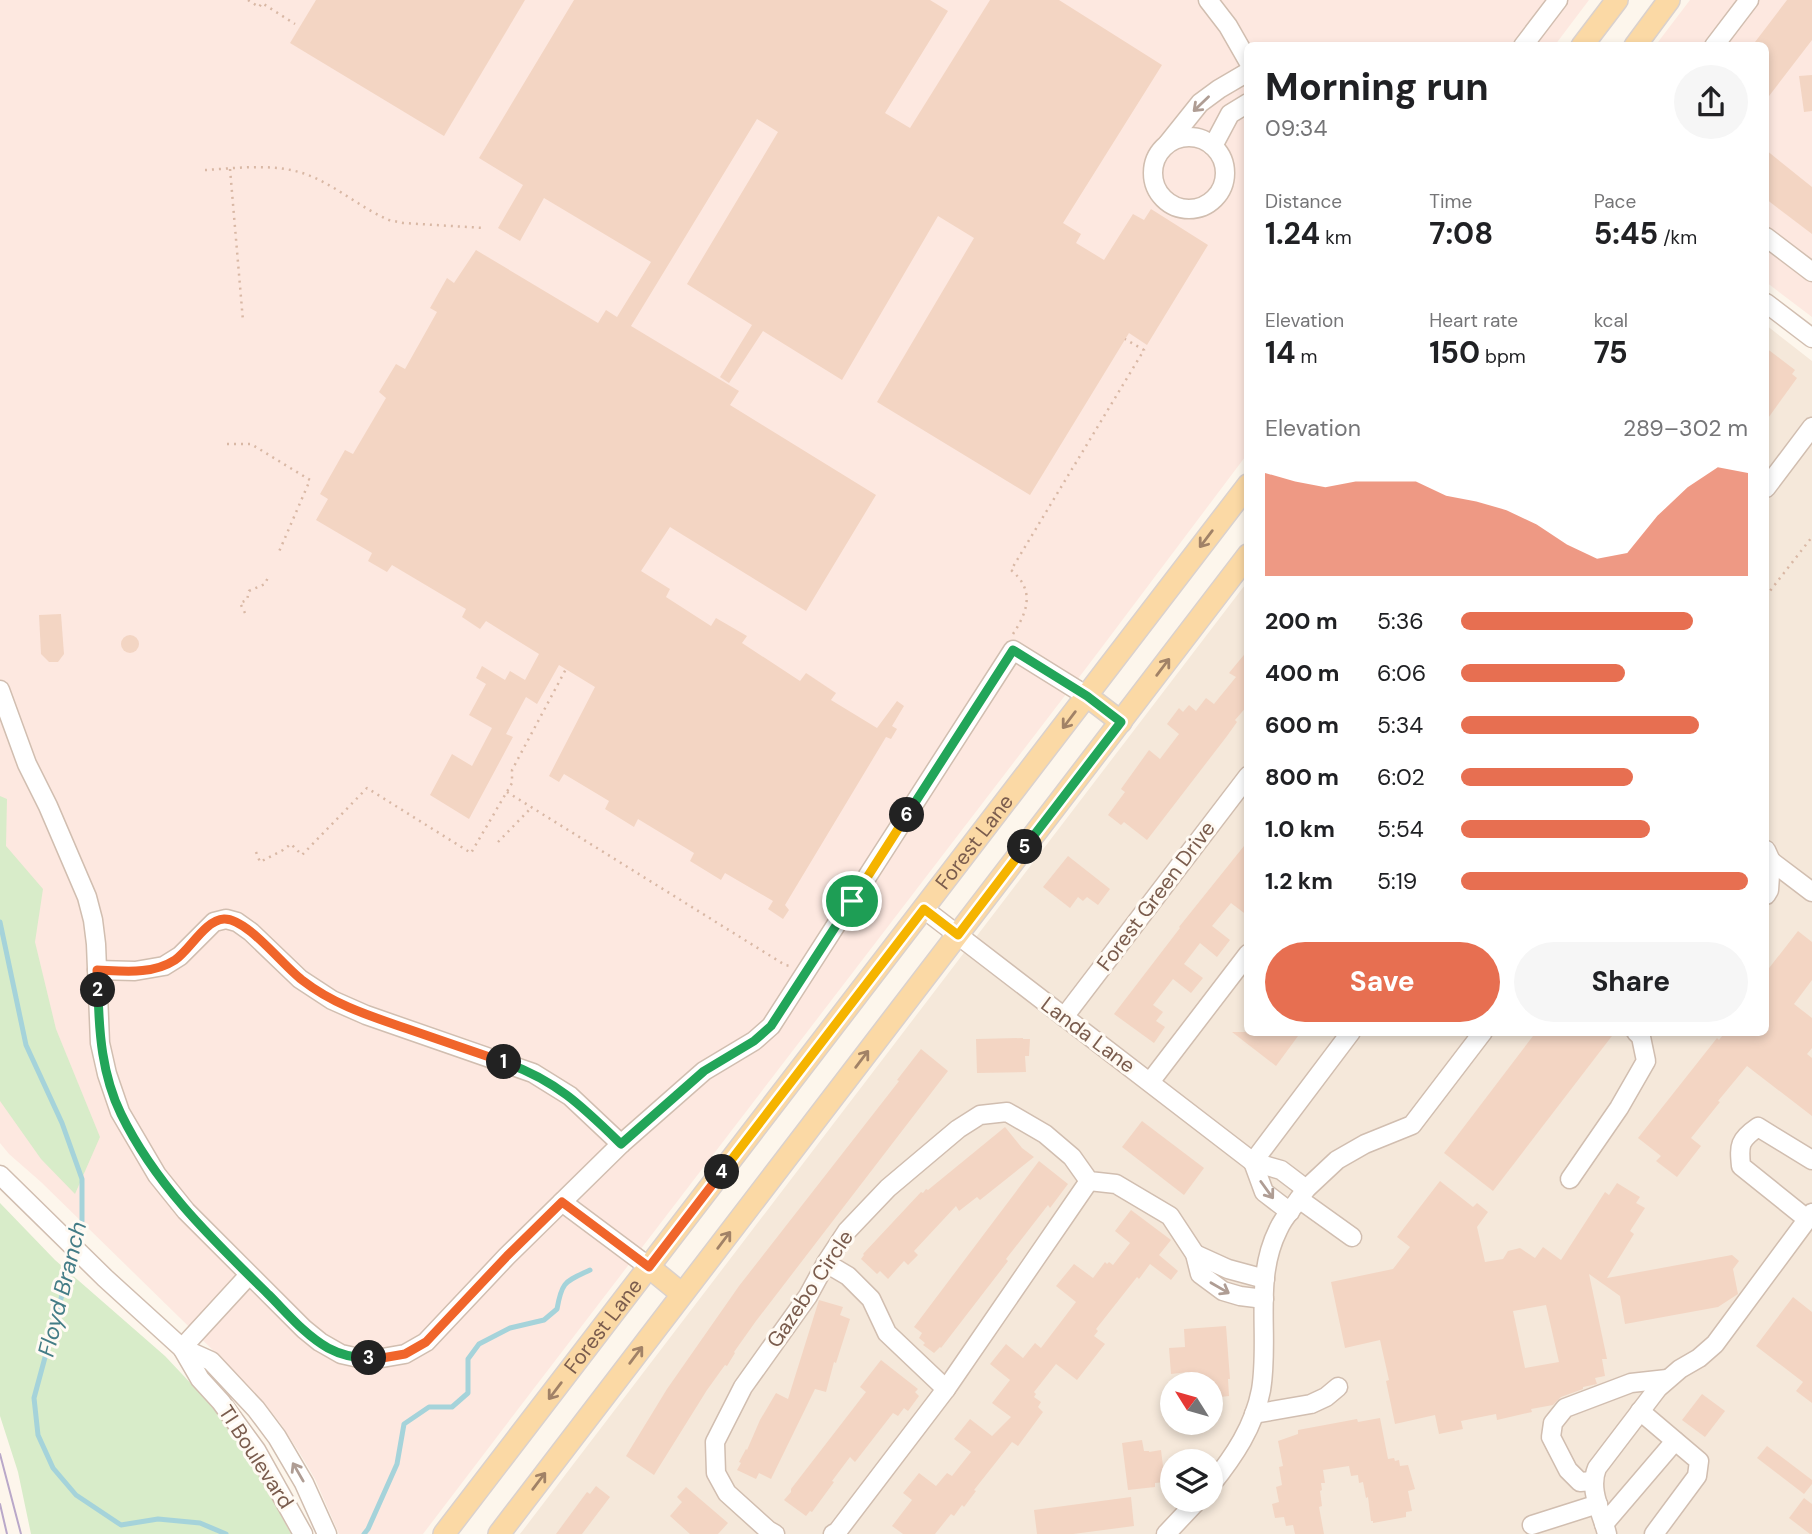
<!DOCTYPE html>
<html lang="en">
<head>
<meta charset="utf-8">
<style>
	:root { --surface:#fff; --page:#f6f6f6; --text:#202124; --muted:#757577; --accent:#e76f51 }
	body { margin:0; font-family:"DM Sans",sans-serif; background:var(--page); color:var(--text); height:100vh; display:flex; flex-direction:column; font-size:26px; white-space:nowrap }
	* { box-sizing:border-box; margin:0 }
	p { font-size:23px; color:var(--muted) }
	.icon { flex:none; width:38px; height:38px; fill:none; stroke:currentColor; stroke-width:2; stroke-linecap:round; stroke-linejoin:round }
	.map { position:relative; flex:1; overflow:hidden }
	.details { position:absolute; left:1244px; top:42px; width:525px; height:994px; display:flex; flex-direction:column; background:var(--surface); border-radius:10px; box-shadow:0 4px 10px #0003 }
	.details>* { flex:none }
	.needle { width:46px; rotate:307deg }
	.buttons { position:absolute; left:1160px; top:1372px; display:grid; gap:14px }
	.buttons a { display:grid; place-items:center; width:63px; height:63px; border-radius:50%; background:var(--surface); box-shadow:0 4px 10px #0003; font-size:35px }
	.pin { position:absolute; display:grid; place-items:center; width:60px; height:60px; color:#fff; margin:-30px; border:4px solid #fff; border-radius:50%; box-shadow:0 2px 7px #0007 }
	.km { position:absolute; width:35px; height:35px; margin:-18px; border-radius:50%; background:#222; color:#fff; font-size:19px; line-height:35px; text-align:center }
	.round { display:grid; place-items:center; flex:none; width:74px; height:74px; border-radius:37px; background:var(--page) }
	.headline { display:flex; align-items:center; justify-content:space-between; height:119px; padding:0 21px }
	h1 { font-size:38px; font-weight:700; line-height:52px }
	.stats { display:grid; grid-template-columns:repeat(3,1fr); gap:10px; height:119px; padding:7px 21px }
	.stats div { display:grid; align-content:center }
	.stats b { font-size:30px; font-weight:700 }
	.stats small { font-size:19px; font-weight:400 }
	.stats p { font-size:19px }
	.chart { height:196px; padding:14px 21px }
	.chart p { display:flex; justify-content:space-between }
	.chart svg { width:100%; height:126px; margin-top:7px; fill:var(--accent); opacity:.7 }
	.cta { display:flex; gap:14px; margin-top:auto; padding:14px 21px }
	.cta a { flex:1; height:80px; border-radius:42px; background:var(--accent); color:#fff; font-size:28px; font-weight:700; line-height:80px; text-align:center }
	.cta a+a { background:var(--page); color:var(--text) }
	ul { padding:0 21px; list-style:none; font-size:23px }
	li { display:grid; grid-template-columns:112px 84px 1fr; align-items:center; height:52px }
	li i { height:18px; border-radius:9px; background:var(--accent) }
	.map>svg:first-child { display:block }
</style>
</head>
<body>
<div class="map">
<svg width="1812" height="1534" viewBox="0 0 1812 1534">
	<rect width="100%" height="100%" fill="#fdf6ec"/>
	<path fill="#f5e8da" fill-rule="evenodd" d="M1766 325 1812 361V1534H520L1248 581V1032H1766ZM1172 1384H1211V1423H1172ZM1172 1461H1211V1500H1172Z"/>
	<g fill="#fde8e0">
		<path d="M0 0H1589L1555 45 1248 46V453L1093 659 512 1417 423 1534H339L315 1479 299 1452 280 1423 259 1397 225 1362 41 1182 9 1154 0 1143Z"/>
		<path d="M1690 0H1812V317L1766 282V46H1655Z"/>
	</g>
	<g fill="#d8ecc9">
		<path d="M0 796 7 799 6 846 43 889 35 942 56 1029 100 1137 75 1194 41 1159 0 1101Z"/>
		<path d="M0 1203 55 1260 165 1356 213 1407 247 1452 291 1534H31L18 1472 0 1416Z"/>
	</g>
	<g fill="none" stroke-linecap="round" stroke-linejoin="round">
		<g stroke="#a5d3da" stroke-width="5">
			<path d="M0 922 26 1045 62 1123 82 1179V1221L34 1398 38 1435 53 1468 76 1495 121 1525 158 1519 200 1523 226 1534"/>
			<path d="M364 1534 368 1529 397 1464 404 1424 429 1407H452L468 1393V1359L479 1344 510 1328 544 1320 557 1309C562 1281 565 1282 590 1270"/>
		</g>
	</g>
	<g fill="#f3d5c3" fill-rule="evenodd">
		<path d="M316 0H525L444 136 290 43Z"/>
		<path d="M574 0H930L948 11 885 113 910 128 990 0H1059L1162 65 1063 223 1081 234 1076 243 1104 260 1133 214 1144 220 1151 209 1208 245 1147 345 1129 333 1030 495 877 402 974 238 938 216 842 380 763 331 729 383 720 377 752 325 687 284 778 132 757 119 631 326 739 391 730 405 876 495 806 611 670 527 641 571 670 589 666 597 711 626 716 618 747 636 742 643 800 681 806 673 836 693 831 700 877 728 897 701 904 706 892 726 897 729 891 739 886 737 785 905 789 910 783 919 768 909 773 901 725 873 721 880 690 861 694 853 638 819 634 827 605 809 609 801 564 774 559 782 549 776 595 687 559 665 537 704 526 697 506 734 513 737 469 819 430 795 452 754 472 766 492 728 469 715 486 684 476 678 482 666 505 680 510 671 525 680 539 654 486 621 480 629 462 617 466 609 392 565 387 572 368 561 372 553 316 520 328 499 320 494 345 450 353 454 386 398 379 392 396 364 405 369 437 312 430 308 447 278 454 283 476 250 598 323 606 310 617 317 651 262 544 198 520 241 498 228 523 185 479 158Z"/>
		<path d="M1787 0H1812V40L1766 100V46H1752Z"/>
		<path d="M1812 75V111L1804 112 1799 76Z"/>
		<path d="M1766 150 1812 187V234L1766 199Z"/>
		<path d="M1766 348 1795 370 1792 374 1797 378 1766 421Z"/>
		<path d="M61 614 64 654 58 662H49L41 654 39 615Z"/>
		<circle cx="130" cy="644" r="9"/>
		<path d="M1248 650V705L1235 720 1237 722 1227 736 1147 840 1124 822 1121 825 1108 815 1125 792 1121 789 1149 750 1160 759 1179 734 1167 724 1179 708 1183 712 1189 705 1196 711 1206 698 1214 704 1236 677 1229 673Z"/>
		<path d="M1248 841V916L1231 903 1212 926 1230 940 1217 957 1200 943 1184 964 1203 978 1191 993 1173 979 1153 1005 1163 1012 1156 1021 1165 1027 1154 1043 1114 1014 1180 928 1179 927Z"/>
		<path d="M1068 856 1110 889 1098 905 1087 897 1083 901 1078 897 1070 908 1043 887Z"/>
		<path d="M1798 931 1812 942V980L1794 1004 1812 1018V1048L1807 1054 1812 1058V1116L1747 1066 1718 1101 1720 1102 1691 1138 1701 1146 1677 1177 1656 1161 1661 1156 1638 1138 1717 1038 1719 1040 1725 1032H1766V972Z"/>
		<path d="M1232 1032H1301L1276 1066Z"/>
		<path d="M1536 1032H1615L1493 1191 1444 1153Z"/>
		<path d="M1023 1038V1039H1030L1029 1056H1025L1026 1072 977 1073 976 1039Z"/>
		<path d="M921 1049 948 1071 756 1321 734 1352 735 1353 727 1366 725 1365 707 1390 654 1475 626 1456 667 1389 739 1286 899 1081 897 1080Z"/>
		<path d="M1142 1121 1204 1168 1184 1195 1122 1147Z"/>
		<path d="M1005 1127 1022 1148 1034 1157 980 1200 977 1197 959 1211 956 1206 914 1251 918 1255 908 1265 904 1261 888 1279 880 1271 877 1274 861 1259 864 1255 863 1254 921 1192 923 1193 926 1189 928 1190Z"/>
		<path d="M1039 1161 1068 1184 1050 1208 1048 1205 1006 1259 1008 1261 941 1348 940 1347 934 1353 923 1345 925 1343 919 1338 922 1333 914 1327Z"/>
		<path d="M1440 1181 1473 1207 1477 1203 1488 1212 1477 1227 1485 1262 1503 1259 1508 1251 1520 1248 1535 1258 1543 1247 1561 1260 1605 1192 1609 1195 1617 1183 1640 1197 1636 1203 1645 1208 1630 1231 1634 1234 1607 1278 1732 1255 1739 1261 1733 1269 1738 1294 1718 1307 1625 1324 1620 1296 1589 1274 1607 1359H1602L1605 1376 1595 1378 1597 1384 1583 1387V1389L1561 1397 1553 1405 1531 1409 1532 1412 1497 1420 1496 1414 1461 1421 1463 1429 1439 1434 1435 1415 1395 1424 1386 1381 1389 1380 1380 1340 1345 1348 1331 1282 1393 1269 1410 1247 1397 1237ZM1546 1305 1559 1362 1525 1368 1513 1311Z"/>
		<path d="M1131 1210 1171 1240 1159 1255 1178 1271 1171 1280 1150 1264 1139 1279 1137 1277 1096 1329 1098 1331 1094 1336 1105 1344 1077 1380 1056 1364 1034 1392 1036 1394 1034 1397 1041 1402 1038 1407 1043 1412 1018 1446 1012 1442 974 1490 976 1491 964 1507 962 1505 954 1516 951 1514 935 1534H903L892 1526 912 1500 903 1493 919 1473 936 1486 947 1473 952 1476 971 1452 954 1439 970 1419 992 1436 1011 1417 992 1403 1010 1380 990 1364 1006 1344 1023 1358 1035 1343 1041 1348 1076 1302 1056 1286 1074 1264 1093 1278 1105 1262 1107 1264 1109 1262 1113 1265 1130 1243 1115 1231Z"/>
		<path d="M1793 1297 1812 1312V1403L1796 1391 1803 1382 1756 1346Z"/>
		<path d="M819 1300 843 1307 840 1315 850 1319 836 1363 834 1362 826 1392 815 1389 771 1479 759 1473 756 1479 737 1470 741 1463 739 1462 746 1449 747 1450 760 1420 776 1393 788 1399Z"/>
		<path d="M1226 1326 1230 1379H1228L1229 1396 1211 1398V1384H1194V1382H1188V1372L1171 1374 1169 1348 1185 1347 1184 1329Z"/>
		<path d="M881 1360 918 1389 915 1392 919 1396 908 1411 904 1408 898 1416 893 1413 855 1462 850 1457 832 1481 834 1482 812 1512 810 1511 806 1516 784 1500 791 1492V1489L866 1392 860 1387Z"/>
		<path d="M1702 1394 1725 1411 1705 1437 1682 1420Z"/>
		<path d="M1380 1418 1388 1459 1394 1458 1395 1461 1399 1460 1400 1466 1408 1465 1415 1489 1408 1491 1412 1511 1406 1512V1517L1373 1523V1521H1371L1368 1497 1366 1498 1363 1482 1359 1483 1358 1475 1351 1476 1349 1466 1323 1470 1325 1483H1321L1322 1490 1320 1491 1322 1506 1319 1507 1324 1534H1295L1293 1525 1286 1526 1284 1517 1275 1518 1272 1504 1279 1502 1276 1487 1282 1485 1279 1467 1283 1466 1278 1441 1298 1434V1430L1357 1419 1358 1422Z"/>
		<path d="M1142 1440 1144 1451H1149V1452L1161 1450 1165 1482 1155 1483V1487L1128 1490 1122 1443Z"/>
		<path d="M1767 1446 1812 1480V1484L1804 1494 1757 1458Z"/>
		<path d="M596 1486 610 1497 582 1534H556L587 1492 590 1494Z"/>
		<path d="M686 1487 728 1523 718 1534H690L670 1516 682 1502 677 1497Z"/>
		<path d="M1131 1497 1134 1526 1073 1534H1037L1034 1510Z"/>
		<path d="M1804 1498 1812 1504V1534H1810L1789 1518Z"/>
	</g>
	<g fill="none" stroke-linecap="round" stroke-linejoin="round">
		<g stroke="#d1beb0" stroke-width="21">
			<g id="minor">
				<path d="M1208 0 1228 26 1248 61"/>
				<path d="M1523 46 1558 0"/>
				<path d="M1714 46 1749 0"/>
				<circle cx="1189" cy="173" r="36"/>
				<path d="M1168 143 1200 103 1219 89 1248 72"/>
				<path d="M1213 146 1230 114 1248 103"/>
				<path d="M1766 237 1812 272"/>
				<path d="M1766 303 1812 338"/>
				<path d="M1766 488 1812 427"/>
				<path d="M0 690 27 764 48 806 87 897 93 920 96 944 100 1043 107 1074 120 1112 157 1175 186 1211 304 1329 320 1342 341 1354 359 1358H382L405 1354 426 1342 507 1256 621 1144 704 1071 754 1041 771 1026 1013 650 1087 696"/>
				<path d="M1766 850 1771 861 1769 890 1766 895"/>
				<path d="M1771 861 1812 892"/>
				<path d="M924 909 1253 1162 1281 1170 1306 1189"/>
				<path d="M97 970 135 971 164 966 180 956 214 922 226 919 237 922 251 932 300 979 332 1000 366 1015 533 1073 570 1096 621 1144"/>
				<path d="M1064 1017 1248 776"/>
				<path d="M1150 1082 1248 954"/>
				<path d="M1253 1162 1351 1032"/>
				<path d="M1253 1162 1264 1192 1290 1212"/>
				<path d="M0 1175 105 1278 182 1348 200 1379 221 1402 256 1450 303 1534"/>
				<path d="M1570 1179 1619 1108 1646 1061 1641 1037 1636 1032"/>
				<path d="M562 1202 649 1267"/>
				<path d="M1807 1219 1741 1166C1739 1145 1739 1140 1758 1127L1812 1160"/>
				<path d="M1352 1237 1299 1199 1306 1189 1337 1160 1365 1144 1412 1125 1483 1032"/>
				<path d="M1195 1254 1228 1269 1265 1279"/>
				<path d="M826 1263 848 1276 871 1299 887 1333 946 1389"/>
				<path d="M182 1348 211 1361 256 1409 277 1437 304 1483 327 1534"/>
				<path d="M182 1348 249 1275"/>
				<path d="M1640 1411 1699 1461 1697 1476 1654 1534"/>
				<path d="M1254 1414 1311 1404 1326 1397 1338 1387"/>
				<path d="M1593 1481 1580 1482 1568 1470 1551 1437 1553 1423 1565 1408 1631 1383 1667 1379"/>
				<path d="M1211 1485C1234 1456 1254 1427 1261 1390 1270 1337 1253 1280 1278 1230 1283 1218 1292 1209 1299 1199"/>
				<path d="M1604 1524 1675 1441"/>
				<path d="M1532 1525 1598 1504"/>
				<path d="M775 1534 768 1530 727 1493 716 1473 715 1442 743 1387 808 1296 826 1263 847 1231 888 1188 958 1129 980 1115 1007 1112 1045 1134 1072 1157 1089 1181 1116 1184 1170 1216 1195 1254 1200 1274 1223 1291 1240 1296 1264 1299"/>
				<path d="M833 1534 837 1532 946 1389 1089 1181"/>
				<path d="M1166 1534 1198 1500"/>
				<path d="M1607 1534C1602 1513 1588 1490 1597 1468L1658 1388 1680 1369 1699 1358 1715 1344 1812 1213"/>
			</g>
		</g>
		<g stroke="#dad1cd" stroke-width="24">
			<g id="major">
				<path d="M1582 46 1617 0"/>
				<path d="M1635 46 1669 0"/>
				<path d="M1087 696 1121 722"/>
				<path d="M649 1267 682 1294"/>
				<path id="s1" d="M444 1534 1248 485"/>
				<path d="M499 1534 1248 555"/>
			</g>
		</g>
		<g stroke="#d9b8a5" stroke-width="2.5" stroke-dasharray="2 5" stroke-linecap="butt">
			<path d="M248 0 259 7 262 3 295 24"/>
			<path d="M230 169 243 321"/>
			<path d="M205 170C241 168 279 162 313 177 340 189 363 209 389 220L403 223 484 228"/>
			<path d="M227 444H251L310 480 278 554"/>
			<path d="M1766 596 1812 537"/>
			<path d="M245 613 240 603 247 600 249 591 265 584 269 575"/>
			<path d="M1013 634C1028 611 1035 590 1011 570L1144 350 1125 339"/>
			<path d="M507 792 785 965 790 966"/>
			<path d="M498 842 532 807"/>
			<path d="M256 852 260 862 283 850 291 844 302 855 367 788 471 853 512 783V770L566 669"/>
		</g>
		<use href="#minor" stroke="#fff" stroke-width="18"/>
		<use href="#major" stroke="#fbd9a5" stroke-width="21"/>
		<g stroke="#b9a8c9" stroke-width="2">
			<path d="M0 1454 21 1534"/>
			<path d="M0 1504 7 1534"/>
		</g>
	</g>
	<defs><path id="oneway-shaft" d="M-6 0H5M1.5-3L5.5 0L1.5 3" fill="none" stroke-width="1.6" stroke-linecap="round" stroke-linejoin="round" transform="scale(1.75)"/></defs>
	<g stroke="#af9d94">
		<use href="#oneway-shaft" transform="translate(1201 104) rotate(136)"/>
		<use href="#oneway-shaft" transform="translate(1267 1190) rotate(54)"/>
		<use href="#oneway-shaft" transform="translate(1220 1288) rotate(30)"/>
		<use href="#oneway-shaft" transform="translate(298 1472) rotate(-120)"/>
	</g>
	<g stroke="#a18267">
		<use href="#oneway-shaft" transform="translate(1206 539) rotate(127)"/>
		<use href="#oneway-shaft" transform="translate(1163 667) rotate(-53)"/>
		<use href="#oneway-shaft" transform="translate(1069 720) rotate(127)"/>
		<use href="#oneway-shaft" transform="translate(862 1059) rotate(-53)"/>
		<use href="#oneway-shaft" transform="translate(724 1240) rotate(-53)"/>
		<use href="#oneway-shaft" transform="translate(636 1355) rotate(-53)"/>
		<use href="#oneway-shaft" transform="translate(555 1391) rotate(127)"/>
		<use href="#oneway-shaft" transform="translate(539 1481) rotate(-53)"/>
	</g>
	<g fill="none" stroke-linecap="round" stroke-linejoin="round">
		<g stroke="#fff" stroke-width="14">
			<path id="split-1" d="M504 1062C556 1080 583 1107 621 1144L704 1071 754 1041 771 1026 852 901"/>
		</g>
		<g stroke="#fff" stroke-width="14">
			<path id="split-2" d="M98 990 97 970C123 971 152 975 175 960 190 950 205 920 224 919 247 918 283 966 302 980 334 1005 370 1016 408 1029 440 1040 472 1051 504 1062"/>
		</g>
		<g stroke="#fff" stroke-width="14">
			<path id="split-3" d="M98 990C99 1033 102 1075 121 1114 156 1186 213 1240 269 1295 287 1313 305 1335 328 1348 341 1355 354 1358 369 1358"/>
		</g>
		<g stroke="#fff" stroke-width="14">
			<path id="split-4" d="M369 1358H382L405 1354 426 1342 507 1256 562 1202 649 1267 722 1172"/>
		</g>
		<g stroke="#fff" stroke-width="14">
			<path id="split-5" d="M722 1172 924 909 958 935 1025 847"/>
		</g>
		<g stroke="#fff" stroke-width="14">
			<path id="split-6" d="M907 815 1013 650 1087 696 1121 722 1025 847"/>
		</g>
		<g stroke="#fff" stroke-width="14">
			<path id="split-7" d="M852 901 907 815"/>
		</g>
		<use href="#split-1" stroke="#22a559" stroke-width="9"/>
		<use href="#split-2" stroke="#f0652b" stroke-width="9"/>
		<use href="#split-3" stroke="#22a559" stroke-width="9"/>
		<use href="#split-4" stroke="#f0652b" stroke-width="9"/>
		<use href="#split-5" stroke="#f5b400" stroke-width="9"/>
		<use href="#split-6" stroke="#22a559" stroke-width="9"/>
		<use href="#split-7" stroke="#f5b400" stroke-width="9"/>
	</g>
	<g text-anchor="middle" stroke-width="6" stroke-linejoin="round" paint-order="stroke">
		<g font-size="21" fill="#7a5c4d" stroke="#fffaf3">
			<text dy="7" stroke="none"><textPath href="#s1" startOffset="872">Forest Lane</textPath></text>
			<text transform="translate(1156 896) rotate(-53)" y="7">Forest Green Drive</text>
			<text transform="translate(1088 1035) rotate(37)" y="7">Landa Lane</text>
			<text transform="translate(810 1289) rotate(-56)" y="7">Gazebo Circle</text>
			<text dy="7" stroke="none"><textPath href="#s1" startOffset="262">Forest Lane</textPath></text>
			<text transform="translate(256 1457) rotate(57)" y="7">TI Boulevard</text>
		</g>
		<g font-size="23" font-style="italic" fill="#437c86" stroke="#fffaf3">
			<text transform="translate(62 1289) rotate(-76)" y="8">Floyd Branch</text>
		</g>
	</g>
</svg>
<div class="buttons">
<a><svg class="needle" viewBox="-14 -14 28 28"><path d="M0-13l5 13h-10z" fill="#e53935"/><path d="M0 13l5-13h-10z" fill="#757577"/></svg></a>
<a><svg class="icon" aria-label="layers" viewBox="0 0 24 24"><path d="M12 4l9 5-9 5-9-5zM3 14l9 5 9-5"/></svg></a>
</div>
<div class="pin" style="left:852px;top:901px;background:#1e9e55"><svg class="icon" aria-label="arrive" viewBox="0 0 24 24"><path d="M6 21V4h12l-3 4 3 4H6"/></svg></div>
<b class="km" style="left:504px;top:1062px">1</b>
<b class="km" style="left:98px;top:990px">2</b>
<b class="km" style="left:369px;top:1358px">3</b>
<b class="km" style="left:722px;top:1172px">4</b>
<b class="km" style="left:1025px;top:847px">5</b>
<b class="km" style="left:907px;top:815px">6</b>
<section class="details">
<div class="headline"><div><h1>Morning run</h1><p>09:34</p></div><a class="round"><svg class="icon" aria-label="share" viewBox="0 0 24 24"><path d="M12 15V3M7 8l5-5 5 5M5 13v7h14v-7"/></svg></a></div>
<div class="stats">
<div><p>Distance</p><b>1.24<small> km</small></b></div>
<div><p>Time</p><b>7:08</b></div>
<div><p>Pace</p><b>5:45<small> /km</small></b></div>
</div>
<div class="stats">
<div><p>Elevation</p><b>14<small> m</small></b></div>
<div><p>Heart rate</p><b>150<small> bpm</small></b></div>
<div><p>kcal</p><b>75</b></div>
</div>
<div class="chart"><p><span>Elevation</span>289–302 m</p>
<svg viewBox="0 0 160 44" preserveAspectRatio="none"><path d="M0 44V8L10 11L20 13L30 11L40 11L50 11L60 16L70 18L80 21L90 26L100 33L110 38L120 36L130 23L140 13L150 6L160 8V44z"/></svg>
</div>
<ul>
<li><b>200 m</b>5:36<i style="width:81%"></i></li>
<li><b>400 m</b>6:06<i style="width:57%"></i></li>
<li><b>600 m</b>5:34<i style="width:83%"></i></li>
<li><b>800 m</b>6:02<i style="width:60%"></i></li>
<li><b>1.0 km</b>5:54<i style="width:66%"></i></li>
<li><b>1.2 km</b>5:19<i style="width:100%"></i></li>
</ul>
<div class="cta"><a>Save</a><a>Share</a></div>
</section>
</div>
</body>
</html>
